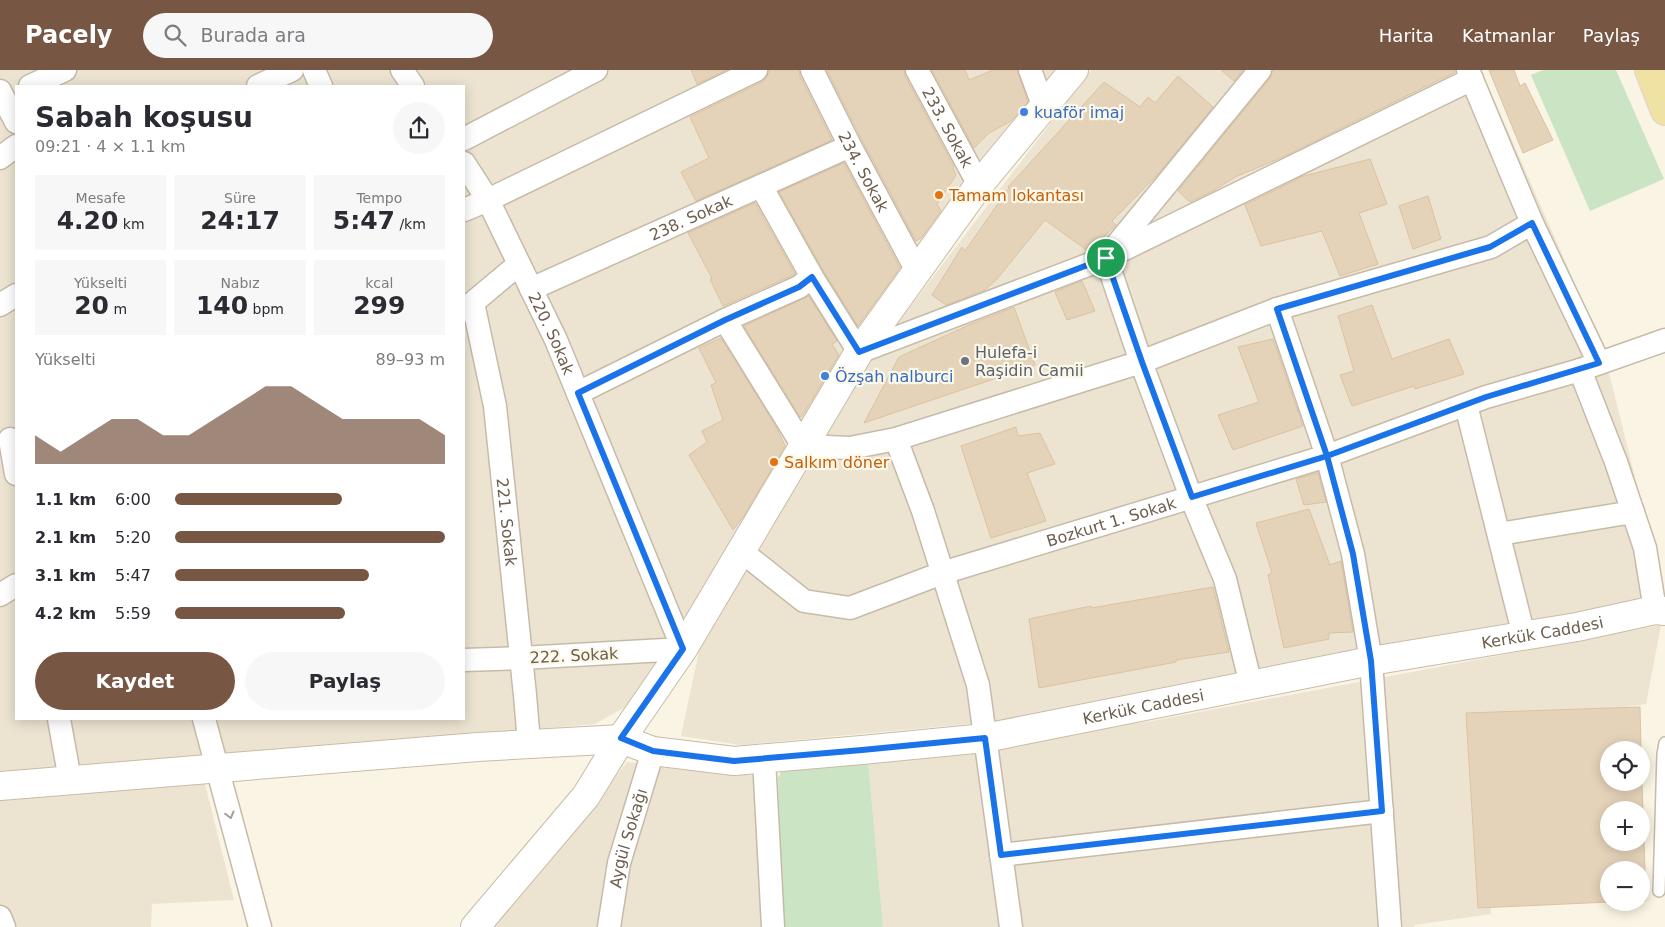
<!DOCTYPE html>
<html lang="tr">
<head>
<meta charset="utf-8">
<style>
	:root { --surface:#fff; --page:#f7f7f7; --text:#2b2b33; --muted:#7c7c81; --accent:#775643 }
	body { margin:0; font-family:"DejaVu Sans",sans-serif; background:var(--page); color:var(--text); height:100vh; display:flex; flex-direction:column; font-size:19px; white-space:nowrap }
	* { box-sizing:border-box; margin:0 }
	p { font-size:16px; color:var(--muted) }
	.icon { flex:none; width:28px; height:28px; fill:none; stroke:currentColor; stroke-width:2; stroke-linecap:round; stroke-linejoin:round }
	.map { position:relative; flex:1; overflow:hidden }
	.details { position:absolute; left:15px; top:15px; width:450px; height:635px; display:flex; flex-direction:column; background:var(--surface); border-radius:0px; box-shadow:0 2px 12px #0003 }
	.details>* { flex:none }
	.tools { position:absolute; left:1600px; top:671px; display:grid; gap:10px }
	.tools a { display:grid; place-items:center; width:50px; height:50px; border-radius:50%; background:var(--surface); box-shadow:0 2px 12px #0003; font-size:25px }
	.pin { position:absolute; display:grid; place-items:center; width:42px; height:42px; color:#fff; margin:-21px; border:2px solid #fff; border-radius:50%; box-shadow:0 1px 5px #0007 }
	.round { display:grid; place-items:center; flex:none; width:52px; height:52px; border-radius:26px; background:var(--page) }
	.summary { display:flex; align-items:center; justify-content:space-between; height:85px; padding:0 20px }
	h1 { font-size:28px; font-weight:700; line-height:38px }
	.figures { display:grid; grid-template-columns:repeat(3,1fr); gap:8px; height:85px; padding:5px 20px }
	.figures div { display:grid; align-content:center; border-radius:0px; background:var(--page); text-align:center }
	.figures b { font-size:25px; font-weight:700 }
	.figures small { font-size:14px; font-weight:400 }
	.figures p { font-size:14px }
	.chart { height:140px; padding:10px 20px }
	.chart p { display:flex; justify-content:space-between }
	.chart svg { width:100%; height:90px; margin-top:5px; fill:var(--accent); opacity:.7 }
	.cta { display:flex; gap:10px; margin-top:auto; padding:10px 20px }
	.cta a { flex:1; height:58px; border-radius:30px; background:var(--accent); color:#fff; font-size:20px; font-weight:700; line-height:58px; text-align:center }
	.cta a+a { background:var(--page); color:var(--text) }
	ul { padding:0 20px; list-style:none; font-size:16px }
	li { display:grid; grid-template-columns:80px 60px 1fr; align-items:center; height:38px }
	li i { height:12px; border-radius:6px; background:var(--accent) }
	header { display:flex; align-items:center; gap:30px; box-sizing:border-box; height:70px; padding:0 25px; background:var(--accent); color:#fff }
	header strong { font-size:24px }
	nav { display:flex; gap:28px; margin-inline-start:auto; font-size:18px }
	.search { width:350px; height:45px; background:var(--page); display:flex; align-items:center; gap:12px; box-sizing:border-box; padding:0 18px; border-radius:28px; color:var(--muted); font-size:19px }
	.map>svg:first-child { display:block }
</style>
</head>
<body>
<header>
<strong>Pacely</strong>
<div class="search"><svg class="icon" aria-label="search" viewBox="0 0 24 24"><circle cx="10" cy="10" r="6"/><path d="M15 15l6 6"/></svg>Burada ara</div>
<nav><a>Harita</a><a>Katmanlar</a><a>Paylaş</a></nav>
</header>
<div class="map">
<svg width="1665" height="857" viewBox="0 0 1665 857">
	<rect width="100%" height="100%" fill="#f9f4e3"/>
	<g fill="#ece4d1" fill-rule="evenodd">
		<path d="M0 0H1067L636 631 595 654 0 705ZM16 16H464V649H16Z"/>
		<path d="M1091 0H1481L1602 275 1665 528 1408 570 1000 651 741 675 681 666 699 581 868 292Z"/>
		<path d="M1661 555 1646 634 1478 657 1491 844 1414 855V857H883L868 690 1152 651Z"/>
		<path d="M627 692 778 708 783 857H494Z"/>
		<path d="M204 710 234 830 152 834 151 857H0V725Z"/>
	</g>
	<g fill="#cbe4c4">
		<path d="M1543 0H1616L1664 109 1590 141 1531 5Z"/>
		<path d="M868 690 883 857H783L778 708 782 700Z"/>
	</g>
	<g fill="#e5d3b9" stroke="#dbc2a1" fill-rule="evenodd">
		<path d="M691 0H726L697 14Z"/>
		<path d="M769 0H799L800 6 832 70 696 131 681 102 709 88 690 47 762 12 767 7Z"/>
		<path d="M827 0H904L905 6 954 97 953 98 956 105 937 134 941 141 922 167 916 171 862 70Z"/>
		<path d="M932 0H965L969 10 993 0H1017L1028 32 1011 51 989 63 974 78Z"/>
		<path d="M1221 0H1243L1234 11Z"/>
		<path d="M1273 0H1455V2L1283 87 1235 107 1213 121 1190 132 1178 121 1270 8Z"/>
		<path d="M1489 0H1514L1520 16 1525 13 1553 70 1523 83Z"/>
		<path d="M1178 6 1213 37 1159 103 1112 151 1116 155 1090 180 1088 181 1045 150 997 209 985 220 946 235 932 225 962 177 965 181 1009 118 1008 117 1104 12 1140 37 1148 27 1155 33Z"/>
		<path d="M1370 89 1387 134 1359 143 1378 194 1340 206 1322 161 1261 176 1245 135 1304 106Z"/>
		<path d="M844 93 900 198 858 256 823 200 779 122Z"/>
		<path d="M1428 126 1441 169 1413 179 1399 136Z"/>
		<path d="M755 133 795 204 723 236 710 209 712 208 688 163Z"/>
		<path d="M1082 211 1095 241 1067 250 1055 222Z"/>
		<path d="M809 226 837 271 832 274 839 285 803 345 800 347 744 256Z"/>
		<path d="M1372 235 1392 289 1449 269 1464 304 1415 319 1414 316 1352 336 1340 305 1354 301 1338 246Z"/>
		<path d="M1014 237 1035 295 864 353 899 287 971 254Z"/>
		<path d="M721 268 777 358 785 376 744 446 733 460 689 385 707 372 702 361 723 350 711 315 716 313 699 278Z"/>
		<path d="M1273 269 1303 356 1233 380 1218 345 1259 332 1238 277Z"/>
		<path d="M1016 357 1018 366 1040 363 1055 394 1027 403 1046 451 991 468 961 376Z"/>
		<path d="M1318 403 1326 432 1304 435 1296 409Z"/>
		<path d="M1309 439 1330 495 1341 491 1353 562 1329 563V569L1284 578 1268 505 1272 503 1256 453Z"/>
		<path d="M1213 517 1229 582 1176 590V592L1039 618 1029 549 1091 536V538Z"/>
		<path d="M1640 637 1641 680H1609V712H1641V684L1646 831H1641V800H1609V832L1478 838 1466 643ZM1609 740H1641V772H1609Z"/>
	</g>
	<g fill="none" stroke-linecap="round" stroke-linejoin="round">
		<g stroke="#c6bba9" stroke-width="14">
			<path id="lane" d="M1659 821 1663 684 1665 673"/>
		</g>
		<g stroke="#c6bba9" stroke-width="25">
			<g id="street">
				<path d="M314 0 321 16"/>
				<path d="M402 0 413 16"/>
				<path id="s1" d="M812 0 850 76 917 201"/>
				<path id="s2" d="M917 0 979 115"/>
				<path d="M1030 0 1043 35"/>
				<path d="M30 16 65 0"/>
				<path d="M258 16 292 0"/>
				<path d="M0 21 16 52"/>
				<path d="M464 69 596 0"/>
				<path d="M0 88 16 76"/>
				<path id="s3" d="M464 93 488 130 556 270 683 579 521 588 464 590"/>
				<path d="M761 116 812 207 859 282 1106 188 1472 9"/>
				<path d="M464 140 488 130 756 0"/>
				<path d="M1532 153 1599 293"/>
				<path id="s4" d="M531 219 850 76"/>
				<path id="s5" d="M473 233 495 336 525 625 529 673"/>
				<path d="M0 235 16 225"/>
				<path d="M1277 239 1327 386 1353 484 1371 591 1390 857"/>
				<path d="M464 240 519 194"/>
				<path d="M725 250 803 376 850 378 896 369 1141 292 1277 239 1491 177 1532 153 1468 0"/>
				<path d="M1580 300 1616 392 1645 478 1655 540"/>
				<path d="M578 323 725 250 799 217 812 207"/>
				<path d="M1466 335 1524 566"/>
				<path d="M10 369 16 404"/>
				<path d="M896 369 923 441 978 615 1011 857"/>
				<path d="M1499 464 1633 442"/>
				<path id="s6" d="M741 481 804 531 850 538 942 503 1327 386 1486 327 1580 300 1665 270"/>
				<path d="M0 525 16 515"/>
				<path d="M1251 615 1225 509 1191 427 1141 292 1106 188 1260 0"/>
				<path d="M59 649 70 710"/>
				<path d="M204 649 260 857"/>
				<path d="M764 689 773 857"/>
				<path d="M1001 785 1382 741"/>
				<path d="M0 847 4 857"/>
				<path id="s7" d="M609 857 619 793 653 681"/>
			</g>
		</g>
		<g stroke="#c8bca7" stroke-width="30">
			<g id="secondary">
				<path id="s8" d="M0 716 478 677 621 669 653 681 734 691 862 680 985 668 1371 591 1577 557 1655 540 1665 541"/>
				<path d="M475 857 586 726 621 669 683 579 859 282 979 115 1074 0"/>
			</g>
		</g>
		<g stroke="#d9d5d1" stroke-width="30">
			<path id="primary" d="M1649 0 1665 41"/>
		</g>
		<use href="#lane" stroke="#fff" stroke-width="11"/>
		<use href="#street" stroke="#fff" stroke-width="22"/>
		<use href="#secondary" stroke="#fff" stroke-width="28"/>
		<use href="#primary" stroke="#efe2a3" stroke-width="28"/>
	</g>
	<defs><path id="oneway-chevron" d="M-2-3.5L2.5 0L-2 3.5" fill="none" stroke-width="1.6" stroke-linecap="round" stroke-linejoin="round" transform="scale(1.25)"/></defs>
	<use stroke="#a79e94" href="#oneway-chevron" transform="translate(230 745) rotate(75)"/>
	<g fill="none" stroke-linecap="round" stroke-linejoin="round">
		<g stroke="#fff" stroke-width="10">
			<path id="route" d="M1106 188 859 282 812 207 799 217 725 250 578 323 683 579 621 668 653 681 734 691 862 680 985 668 1001 785 1382 741 1371 591 1353 484 1327 386 1277 239 1490 177 1532 153 1599 293 1486 327 1327 386 1192 427 1142 292 1106 188"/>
		</g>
		<use href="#route" stroke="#1a73e8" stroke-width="6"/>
	</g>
	<g fill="#3f7fe0" stroke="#fcf8e9" stroke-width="2">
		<circle cx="1024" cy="42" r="5"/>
		<circle cx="825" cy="306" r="5"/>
	</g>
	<g fill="#e8710a" stroke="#fcf8e9" stroke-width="2">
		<circle cx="939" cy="125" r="5"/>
		<circle cx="774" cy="392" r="5"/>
	</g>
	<circle fill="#6b7280" stroke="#fcf8e9" stroke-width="2" cx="965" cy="291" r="5"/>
	<g text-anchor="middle" stroke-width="4.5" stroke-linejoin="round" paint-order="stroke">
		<g font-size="16" fill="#366cbe" stroke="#fcf8e9" text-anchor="start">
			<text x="1034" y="48">kuaför imaj</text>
			<text x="835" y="312">Özşah nalburci</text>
		</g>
		<g font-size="16" fill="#6d5e4d" stroke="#fcf8e9">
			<text dy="6" stroke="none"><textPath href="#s2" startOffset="65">233. Sokak</textPath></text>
			<text dy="6" stroke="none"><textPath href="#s1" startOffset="114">234. Sokak</textPath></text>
			<text dy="6" stroke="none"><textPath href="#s4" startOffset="175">238. Sokak</textPath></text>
			<text dy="6" stroke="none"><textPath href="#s3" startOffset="192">220. Sokak</textPath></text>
			<text dy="6" stroke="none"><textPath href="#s6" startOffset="402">Bozkurt 1. Sokak</textPath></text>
			<text dy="6" stroke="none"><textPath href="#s5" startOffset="222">221. Sokak</textPath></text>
			<text dy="6" stroke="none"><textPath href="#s8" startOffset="1558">Kerkük Caddesi</textPath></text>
			<text transform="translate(574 585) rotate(-3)" y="6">222. Sokak</text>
			<text dy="6" stroke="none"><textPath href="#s8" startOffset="1152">Kerkük Caddesi</textPath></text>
			<text dy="6" stroke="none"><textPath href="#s7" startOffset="91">Aygül Sokağı</textPath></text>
		</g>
		<g font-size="16" fill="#c56008" stroke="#fcf8e9" text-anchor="start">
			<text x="949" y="131">Tamam lokantası</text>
			<text x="784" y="398">Salkım döner</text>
		</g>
		<g font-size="16" fill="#5b616d" stroke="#fcf8e9" text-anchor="start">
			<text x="975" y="288">Hulefa-i<tspan x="975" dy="18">Raşidin Camii</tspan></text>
		</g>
	</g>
</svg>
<div class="tools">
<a><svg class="icon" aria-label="locate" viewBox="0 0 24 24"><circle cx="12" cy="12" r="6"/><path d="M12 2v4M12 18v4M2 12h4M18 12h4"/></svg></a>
<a>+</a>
<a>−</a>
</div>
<div class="pin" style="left:1106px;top:188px;background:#1e9e55"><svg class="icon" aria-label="arrive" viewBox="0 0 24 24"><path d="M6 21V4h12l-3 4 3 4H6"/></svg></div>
<section class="details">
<div class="summary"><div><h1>Sabah koşusu</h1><p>09:21 · 4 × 1.1 km</p></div><a class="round"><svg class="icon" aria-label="share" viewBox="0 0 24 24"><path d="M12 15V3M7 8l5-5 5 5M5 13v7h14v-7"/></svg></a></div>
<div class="figures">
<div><p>Mesafe</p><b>4.20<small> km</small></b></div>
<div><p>Süre</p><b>24:17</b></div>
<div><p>Tempo</p><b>5:47<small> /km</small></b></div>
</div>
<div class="figures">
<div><p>Yükselti</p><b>20<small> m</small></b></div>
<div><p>Nabız</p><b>140<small> bpm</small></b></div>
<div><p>kcal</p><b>299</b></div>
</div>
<div class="chart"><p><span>Yükselti</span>89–93 m</p>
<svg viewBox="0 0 160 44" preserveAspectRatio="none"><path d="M0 44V30L10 38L20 30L30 22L40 22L50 30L60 30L70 22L80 14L90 6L100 6L110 14L120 22L130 22L140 22L150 22L160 30V44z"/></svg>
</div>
<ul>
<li><b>1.1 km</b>6:00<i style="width:62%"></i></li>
<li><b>2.1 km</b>5:20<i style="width:100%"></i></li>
<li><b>3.1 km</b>5:47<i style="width:72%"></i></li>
<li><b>4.2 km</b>5:59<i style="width:63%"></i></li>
</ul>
<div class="cta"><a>Kaydet</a><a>Paylaş</a></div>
</section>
</div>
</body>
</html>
